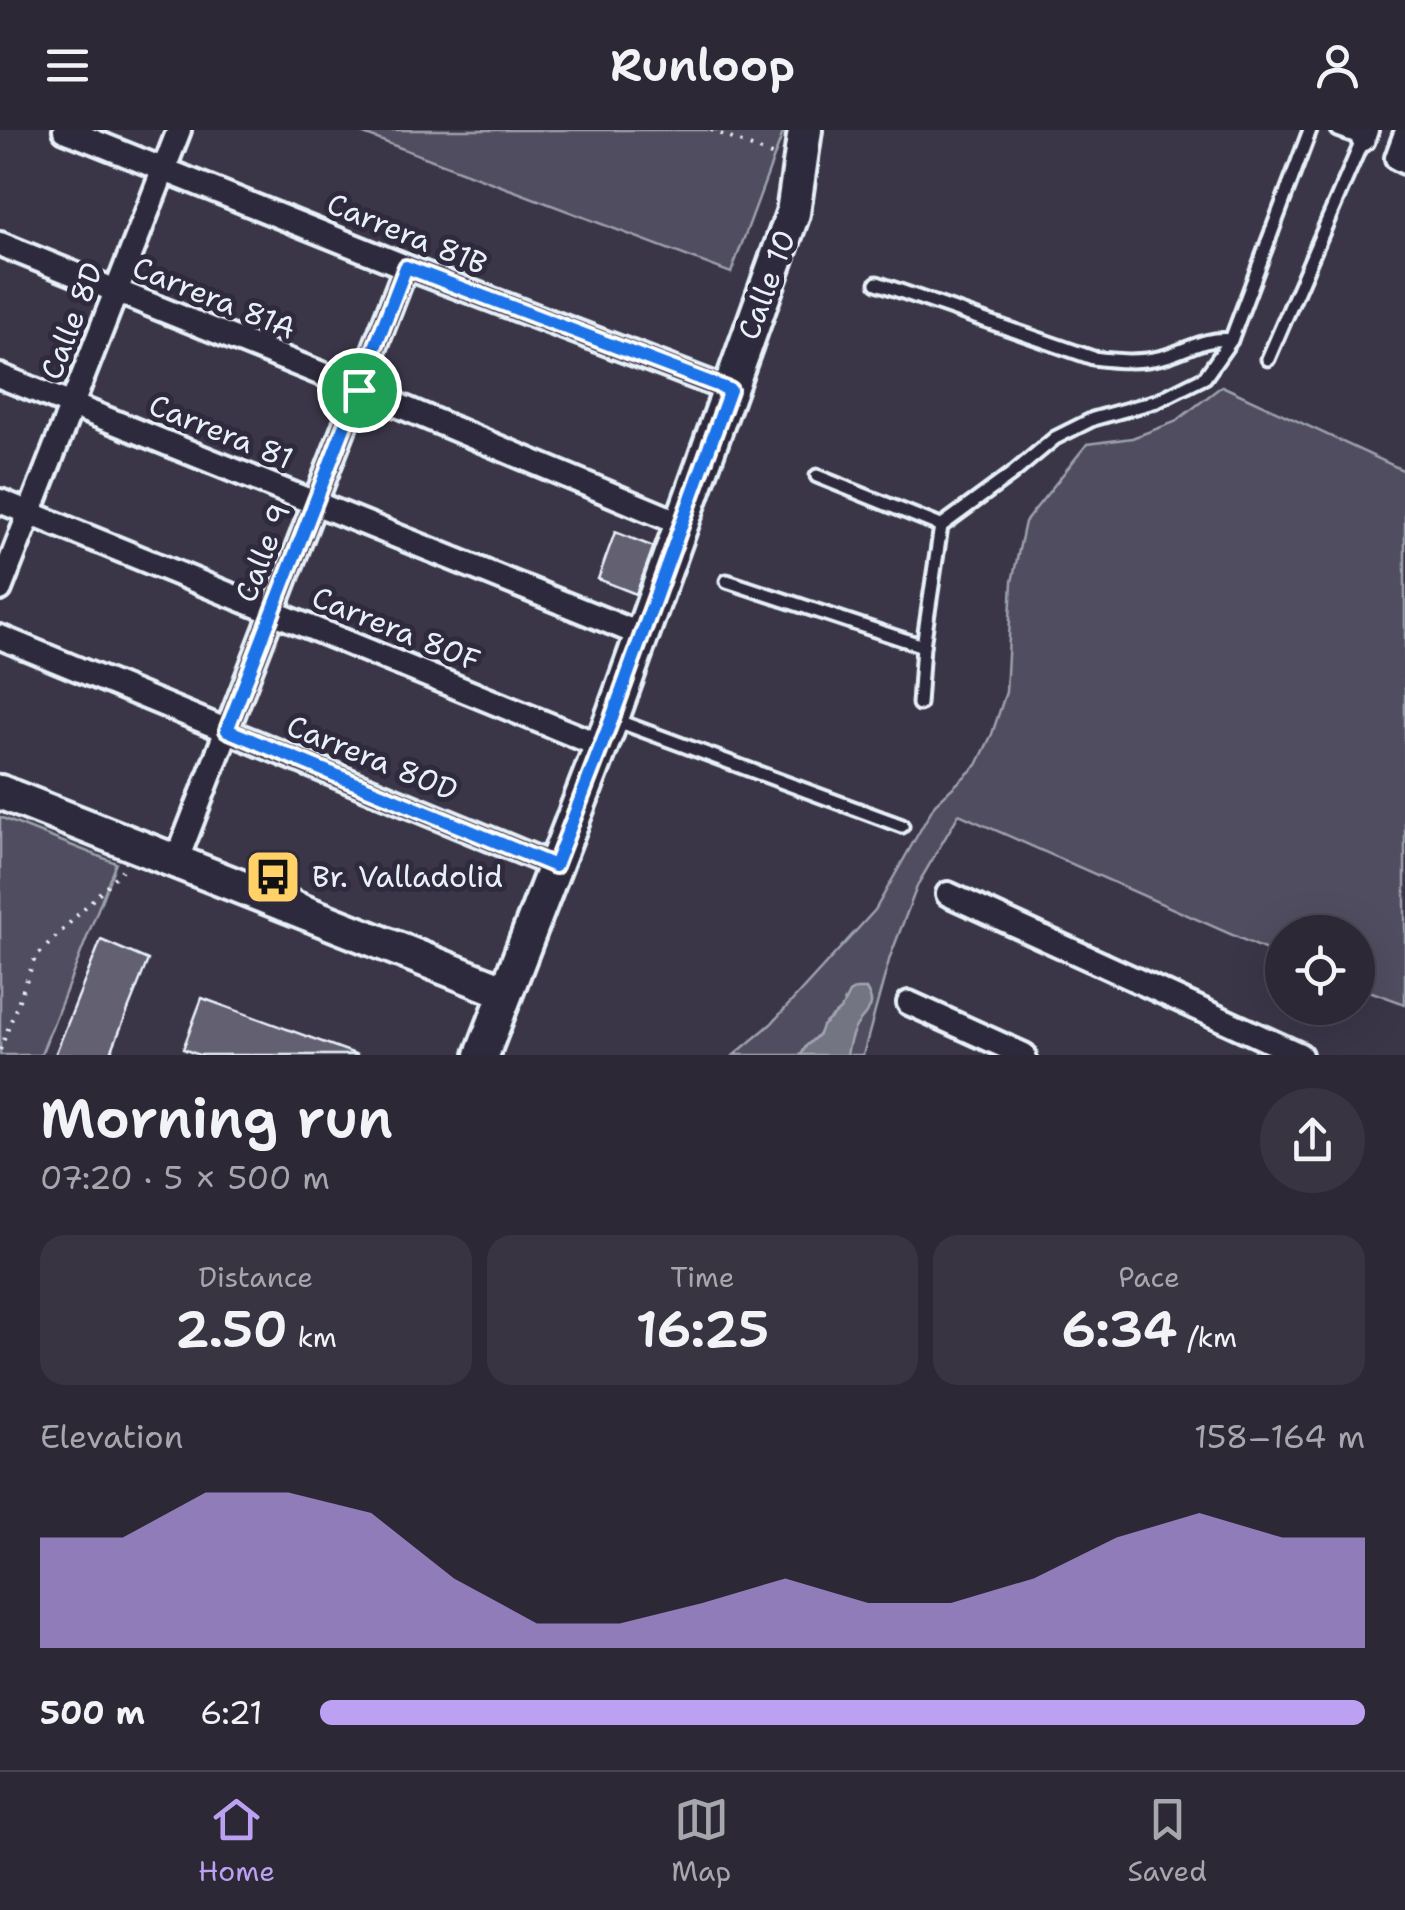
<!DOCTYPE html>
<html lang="en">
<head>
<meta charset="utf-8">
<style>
	:root { --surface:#2c2836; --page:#383442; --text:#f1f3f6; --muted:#a6a6ad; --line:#484451; --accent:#bca0f2 }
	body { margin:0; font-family:"Shantell Sans",sans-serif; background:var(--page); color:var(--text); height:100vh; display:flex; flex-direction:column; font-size:38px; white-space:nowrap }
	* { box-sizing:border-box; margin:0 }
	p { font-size:32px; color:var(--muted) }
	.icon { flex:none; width:55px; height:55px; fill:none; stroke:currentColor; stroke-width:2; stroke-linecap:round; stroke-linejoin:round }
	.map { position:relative; height:925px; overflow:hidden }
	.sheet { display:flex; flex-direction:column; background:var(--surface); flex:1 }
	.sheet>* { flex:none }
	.tools { position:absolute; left:1265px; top:785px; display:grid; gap:20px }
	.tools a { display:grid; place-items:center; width:110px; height:110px; border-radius:50%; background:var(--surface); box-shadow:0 10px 40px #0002,0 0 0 2px var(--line); font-size:50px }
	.pin { position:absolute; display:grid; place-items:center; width:85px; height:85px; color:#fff; margin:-42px; border:5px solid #fff; border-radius:50%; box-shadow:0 2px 10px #0007 }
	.round { display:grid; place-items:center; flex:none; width:105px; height:105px; border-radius:52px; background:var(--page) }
	.summary { display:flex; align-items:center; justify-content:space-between; height:170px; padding:0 40px }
	h1 { font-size:55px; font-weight:600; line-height:75px }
	.metrics { display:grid; grid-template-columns:repeat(3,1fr); gap:15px; height:170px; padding:10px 40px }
	.metrics div { display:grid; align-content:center; border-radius:25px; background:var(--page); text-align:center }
	.metrics b { font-size:50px; font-weight:600 }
	.metrics small { font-size:28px; font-weight:400 }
	.metrics p { font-size:28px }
	.chart { height:280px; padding:20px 40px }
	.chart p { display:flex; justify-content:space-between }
	.chart svg { width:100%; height:180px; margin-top:10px; fill:var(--accent); opacity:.7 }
	ul { padding:0 40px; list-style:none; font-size:32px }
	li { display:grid; grid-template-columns:160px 120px 1fr; align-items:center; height:75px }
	li i { height:25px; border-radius:12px; background:var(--accent) }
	header { display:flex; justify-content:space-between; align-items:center; height:130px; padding:0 40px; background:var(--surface); font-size:45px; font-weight:600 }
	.dock { display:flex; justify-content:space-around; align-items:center; height:140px; border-top:2px solid var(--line); background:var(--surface); font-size:28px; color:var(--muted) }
	.dock a { display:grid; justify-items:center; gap:5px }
	.dock .selected { color:var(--accent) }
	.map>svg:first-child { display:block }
</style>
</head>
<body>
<header><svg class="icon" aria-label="menu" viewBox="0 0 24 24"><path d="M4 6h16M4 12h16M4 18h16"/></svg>Runloop<svg class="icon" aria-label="person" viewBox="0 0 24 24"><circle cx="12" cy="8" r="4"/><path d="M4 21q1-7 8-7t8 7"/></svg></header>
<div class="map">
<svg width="1405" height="925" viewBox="0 0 1405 925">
	<rect width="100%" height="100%" fill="#3a3648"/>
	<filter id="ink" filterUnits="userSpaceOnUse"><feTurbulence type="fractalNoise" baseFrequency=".01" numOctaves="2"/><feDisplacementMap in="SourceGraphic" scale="20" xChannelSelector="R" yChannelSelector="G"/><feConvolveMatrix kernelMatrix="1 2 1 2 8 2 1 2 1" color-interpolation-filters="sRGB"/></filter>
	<g filter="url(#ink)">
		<g fill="#504e5f" stroke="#9ca0ac" stroke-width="2.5">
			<path d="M362 0H776L783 3 731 143 361 3Z"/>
			<path d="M1222 256 1405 341V874L1358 857V802H1282V827L959 684 918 754 890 827 863 925H734L771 894 875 780 935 674 977 635 992 604 1006 562 1012 452 1025 392 1087 314 1132 308 1175 292Z"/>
			<path d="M0 687 116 733 41 925H0Z"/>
		</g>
		<path fill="#737482" stroke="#a2a6b1" stroke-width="2.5" d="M856 859H866C876 876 870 878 860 891 852 900 849 913 847 925H801L806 916 819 904 822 896 841 879 849 863Z"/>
		<g fill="#636171" stroke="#e8f1f8" stroke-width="2.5">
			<path d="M615 402 654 417 636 464 598 449Z"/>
			<path d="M101 810 148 830 110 925H55Z"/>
			<path d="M202 868 358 925H199L183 919Z"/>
		</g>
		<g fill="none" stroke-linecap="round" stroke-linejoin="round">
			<g stroke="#e8f1f8" stroke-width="19">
				<g id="lane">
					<path d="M877 153 1093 228C1116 231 1140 233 1163 227 1188 220 1204 207 1231 210"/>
					<path d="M1268 229 1363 9 1338 0"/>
					<path d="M817 346 941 396 1012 344 1055 308 1093 289 1157 271 1205 247 1231 210 1310 0"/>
					<path d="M727 451 923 516"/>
					<path d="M919 574 923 516 941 396"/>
					<path d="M615 590 902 696"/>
				</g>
			</g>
			<g stroke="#e8f1f8" stroke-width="30">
				<g id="street">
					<path d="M65 0 406 137 729 260"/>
					<path d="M1405 6 1397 28 1405 32"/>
					<path d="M1363 9 1366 0"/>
					<path d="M0 114 359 259 682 394"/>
					<path d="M0 246 642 505"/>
					<path d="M0 371 601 616"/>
					<path d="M0 459 179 0"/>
					<path d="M0 507 555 736"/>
					<path d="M176 732 406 137"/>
					<path d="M948 764 1300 925"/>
					<path d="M909 873 1024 925"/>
				</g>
			</g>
			<g stroke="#e8f1f8" stroke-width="40">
				<g id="secondary">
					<path d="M0 662 506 862"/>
					<path d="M482 925 612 588 793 83 805 0"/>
				</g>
			</g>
			<g stroke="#e8f1f8" stroke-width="4" stroke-dasharray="2.5 8" stroke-linecap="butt">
				<path d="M711 0 776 27"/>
				<path d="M0 920 35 828 122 740"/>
			</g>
			<use href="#lane" stroke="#2f2a3d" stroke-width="11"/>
			<use href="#street" stroke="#2f2a3d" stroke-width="22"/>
			<use href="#secondary" stroke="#2f2a3d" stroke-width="32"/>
		</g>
	</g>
	<g fill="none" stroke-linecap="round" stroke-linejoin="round" filter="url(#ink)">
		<g stroke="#fff" stroke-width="20">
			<path id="route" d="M406 137 730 260 612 588 555 736 227 600Z"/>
		</g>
		<use href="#route" stroke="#1a73e8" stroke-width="12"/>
	</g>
	<defs>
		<g id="bus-square" transform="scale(2.875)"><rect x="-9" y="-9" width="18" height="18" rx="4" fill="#ffd166" stroke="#2f2a3d"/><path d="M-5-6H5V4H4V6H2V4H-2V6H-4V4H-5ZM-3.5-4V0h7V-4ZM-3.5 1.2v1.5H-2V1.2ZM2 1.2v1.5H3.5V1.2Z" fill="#111"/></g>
	</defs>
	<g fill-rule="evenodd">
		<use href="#bus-square" x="273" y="747"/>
	</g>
	<g text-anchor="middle" stroke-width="10" stroke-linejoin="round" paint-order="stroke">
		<g font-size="30" fill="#e8f1f8" stroke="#2f2a3d">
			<text transform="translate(407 104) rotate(22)" y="10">Carrera 81B</text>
			<text transform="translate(767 155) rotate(-70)" y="10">Calle 10</text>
			<text transform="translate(214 168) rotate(22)" y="10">Carrera 81A</text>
			<text transform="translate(72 191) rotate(-69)" y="10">Calle 8D</text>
			<text transform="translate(221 302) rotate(22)" y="10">Carrera 81</text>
			<text transform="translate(263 423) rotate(-69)" y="10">Calle 9</text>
			<text transform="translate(396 499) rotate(22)" y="10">Carrera 80F</text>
			<text transform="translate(372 628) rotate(22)" y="10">Carrera 80D</text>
		</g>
		<g font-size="30" fill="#e8f1f8" stroke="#2f2a3d" text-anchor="start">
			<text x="312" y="757">Br. Valladolid</text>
		</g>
	</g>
</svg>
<div class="tools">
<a><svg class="icon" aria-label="locate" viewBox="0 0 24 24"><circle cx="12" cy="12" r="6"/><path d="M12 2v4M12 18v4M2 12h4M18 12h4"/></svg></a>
</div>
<div class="pin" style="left:359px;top:260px;background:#1e9e55"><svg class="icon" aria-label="arrive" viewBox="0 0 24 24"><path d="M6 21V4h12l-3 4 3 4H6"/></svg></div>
</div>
<section class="sheet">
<div class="summary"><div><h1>Morning run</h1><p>07:20 · 5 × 500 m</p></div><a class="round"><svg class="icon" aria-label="share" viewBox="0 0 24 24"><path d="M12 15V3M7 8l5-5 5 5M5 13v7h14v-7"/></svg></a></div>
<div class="metrics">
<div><p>Distance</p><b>2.50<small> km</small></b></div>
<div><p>Time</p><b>16:25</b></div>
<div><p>Pace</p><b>6:34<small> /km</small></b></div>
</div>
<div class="chart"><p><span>Elevation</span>158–164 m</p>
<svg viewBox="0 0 160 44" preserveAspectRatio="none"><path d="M0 44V17L10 17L20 6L30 6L40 11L50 27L60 38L70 38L80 33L90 27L100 33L110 33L120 27L130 17L140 11L150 17L160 17V44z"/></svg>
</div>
<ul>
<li><b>500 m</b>6:21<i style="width:100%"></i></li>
</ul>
</section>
<nav class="dock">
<a class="selected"><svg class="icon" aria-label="home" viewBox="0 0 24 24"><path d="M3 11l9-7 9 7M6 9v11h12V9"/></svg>Home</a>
<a><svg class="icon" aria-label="map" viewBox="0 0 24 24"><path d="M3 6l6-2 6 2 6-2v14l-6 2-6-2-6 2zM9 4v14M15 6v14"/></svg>Map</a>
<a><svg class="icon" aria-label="saved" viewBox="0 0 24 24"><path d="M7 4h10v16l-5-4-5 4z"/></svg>Saved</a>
</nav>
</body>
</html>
